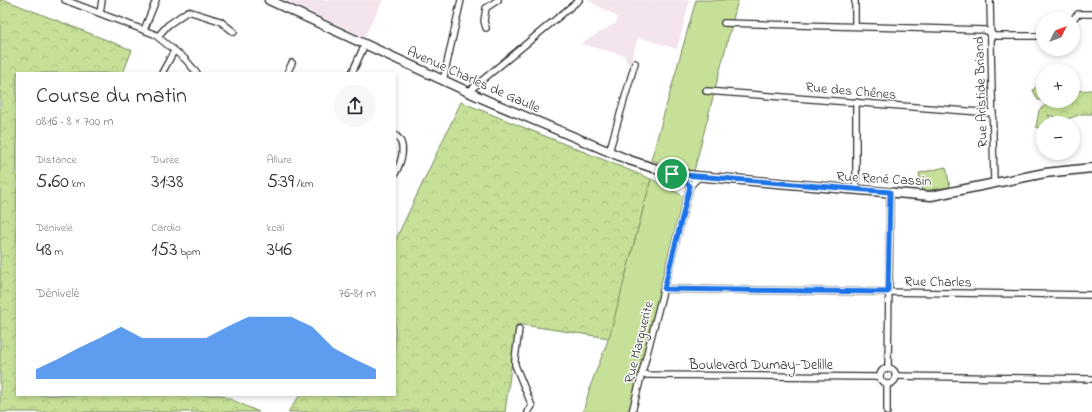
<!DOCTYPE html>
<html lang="fr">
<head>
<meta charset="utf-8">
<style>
	:root { --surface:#fff; --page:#f7f7f7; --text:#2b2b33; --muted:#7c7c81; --accent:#1a73e8 }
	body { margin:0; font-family:"Indie Flower",sans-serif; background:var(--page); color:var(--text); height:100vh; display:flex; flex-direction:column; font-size:15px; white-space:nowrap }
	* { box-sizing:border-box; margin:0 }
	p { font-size:13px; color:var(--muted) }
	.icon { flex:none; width:22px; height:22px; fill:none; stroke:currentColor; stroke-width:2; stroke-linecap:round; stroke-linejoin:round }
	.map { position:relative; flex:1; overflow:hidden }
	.details { position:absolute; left:16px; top:72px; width:380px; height:324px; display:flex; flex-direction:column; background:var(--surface); border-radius:0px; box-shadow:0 2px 6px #0003 }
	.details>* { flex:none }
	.needle { width:26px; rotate:48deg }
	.controls { position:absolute; left:1036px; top:12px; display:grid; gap:8px }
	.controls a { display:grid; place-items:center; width:44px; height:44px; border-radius:50%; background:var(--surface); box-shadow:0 2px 6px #0003; font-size:20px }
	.pin { position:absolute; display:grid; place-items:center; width:34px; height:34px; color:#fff; margin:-17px; border:2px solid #fff; border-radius:50%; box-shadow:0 1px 4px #0007 }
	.round { display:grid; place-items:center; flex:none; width:42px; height:42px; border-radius:21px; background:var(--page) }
	.headline { display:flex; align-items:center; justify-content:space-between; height:68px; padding:0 20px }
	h1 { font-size:22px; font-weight:600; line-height:30px }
	.figures { display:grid; grid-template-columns:repeat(3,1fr); gap:6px; height:68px; padding:4px 20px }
	.figures div { display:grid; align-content:center }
	.figures b { font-size:20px; font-weight:600 }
	.figures small { font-size:11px; font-weight:400 }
	.figures p { font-size:11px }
	.chart { height:112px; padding:8px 20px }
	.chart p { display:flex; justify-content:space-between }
	.chart svg { width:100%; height:72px; margin-top:4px; fill:var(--accent); opacity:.7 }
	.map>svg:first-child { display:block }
</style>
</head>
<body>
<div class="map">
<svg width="1092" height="412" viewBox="0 0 1092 412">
	<defs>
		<pattern id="forest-crowns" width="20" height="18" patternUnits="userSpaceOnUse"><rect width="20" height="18" fill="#c6e197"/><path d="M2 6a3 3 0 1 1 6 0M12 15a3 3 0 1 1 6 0" fill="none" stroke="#aac182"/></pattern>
	</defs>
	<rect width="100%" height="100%" fill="#fff"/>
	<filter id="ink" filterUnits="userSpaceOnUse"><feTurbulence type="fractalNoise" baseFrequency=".025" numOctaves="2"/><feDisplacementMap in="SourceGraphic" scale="8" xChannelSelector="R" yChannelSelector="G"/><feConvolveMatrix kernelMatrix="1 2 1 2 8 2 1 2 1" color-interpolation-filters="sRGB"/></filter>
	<g filter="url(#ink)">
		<g fill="#f3e4ee">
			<path d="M284 0H383L364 37Z"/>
			<path d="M587 0H690L677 49 638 37 629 67 624 55 580 44 616 23 618 17Z"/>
		</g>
		<g fill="#c6e197" stroke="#788661">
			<path d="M696 0H738L694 171 666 165 651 160Z"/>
			<path d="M946 167 950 187 922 191 919 173Z"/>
			<path d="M651 179 685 197 630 412H583L591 384 607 343Z"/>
		</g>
		<g fill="url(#forest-crowns)" stroke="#788661">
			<path d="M0 0H5L132 50 123 73H17V395H221L259 412H0Z"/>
			<path d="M1038 85 1043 87V100H1038L1033 90Z"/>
			<path d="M1092 90V114H1081L1065 120 1048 115 1053 123H1043V129L1036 127 1039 110 1051 101H1073V91Z"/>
			<path d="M461 102 651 179 609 338 517 324 505 412H288L300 395H395V241Z"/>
		</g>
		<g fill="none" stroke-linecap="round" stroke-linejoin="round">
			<g stroke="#2b2b2b" stroke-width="8">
				<g id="street">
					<path d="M65 0 154 34 185 59 197 73"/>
					<path d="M855 0V25"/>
					<path d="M990 0 994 183"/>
					<path d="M100 13 102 0"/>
					<path d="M1073 19 1078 14H1092"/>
					<path d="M724 23 985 30 995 36H1043"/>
					<path d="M486 28 484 21 486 8 498 0"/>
					<path d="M144 30 156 0"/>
					<path d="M158 36 168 25 188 11 220 21 234 32"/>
					<path d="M162 73 174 51"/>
					<path d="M287 73 292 63"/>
					<path d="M352 73 365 44"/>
					<path d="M443 81 461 0"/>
					<path d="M706 91 993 113"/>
					<path d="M468 92 579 0"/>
					<path d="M856 102V190"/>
					<path d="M395 135C408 144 401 163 395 174"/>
					<path d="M609 152 635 63"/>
					<path d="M678 176 690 186"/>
					<path d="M664 289 1092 295"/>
					<path d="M519 329 515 359V365L532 406 528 412"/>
					<circle cx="888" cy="376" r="8"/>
					<path d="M888 369 890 192"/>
					<path d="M642 373 647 375 880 377"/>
					<path d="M895 376 1092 379"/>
					<path d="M632 412 690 186 699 177"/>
					<path d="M887 412V384"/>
				</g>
			</g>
			<g stroke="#2b2b2b" stroke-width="11">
				<path id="secondary" d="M269 0 486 100 629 160 672 174 931 196 1045 173 1092 168"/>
			</g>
			<use href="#street" stroke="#fff" stroke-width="5.5"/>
			<use href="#secondary" stroke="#fff" stroke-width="8"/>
		</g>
	</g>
	<g fill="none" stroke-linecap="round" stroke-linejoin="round" filter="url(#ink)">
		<g stroke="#fff" stroke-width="8">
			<path id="route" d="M672 174 890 192 888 292 664 289 690 186 683 179Z"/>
		</g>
		<use href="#route" stroke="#1a73e8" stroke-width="5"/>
	</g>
	<g text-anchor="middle" stroke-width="3" stroke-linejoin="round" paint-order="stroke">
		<g font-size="14" fill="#2b2b2b" stroke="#fff">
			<text transform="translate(474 79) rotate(24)" y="5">Avenue Charles de Gaulle</text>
			<text transform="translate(851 90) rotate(5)" y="5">Rue des Chênes</text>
			<text transform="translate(980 92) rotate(-92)" y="5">Rue Aristide Briand</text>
			<text transform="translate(884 178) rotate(3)" y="5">Rue René Cassin</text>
			<text transform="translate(938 281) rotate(1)" y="5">Rue Charles</text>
			<text transform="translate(638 342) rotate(-76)" y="5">Rue Marguerite</text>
			<text x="761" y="369">Boulevard Dumay-Delille</text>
		</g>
	</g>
</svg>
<div class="controls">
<a><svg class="needle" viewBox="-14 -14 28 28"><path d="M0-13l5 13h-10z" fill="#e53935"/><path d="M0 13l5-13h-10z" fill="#7c7c81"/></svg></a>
<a>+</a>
<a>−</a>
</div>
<div class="pin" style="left:672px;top:174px;background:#1e9e55"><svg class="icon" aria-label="arrive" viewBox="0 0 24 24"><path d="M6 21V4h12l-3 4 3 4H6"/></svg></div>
<section class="details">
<div class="headline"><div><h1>Course du matin</h1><p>08:16 · 8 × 700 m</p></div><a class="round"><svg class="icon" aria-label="share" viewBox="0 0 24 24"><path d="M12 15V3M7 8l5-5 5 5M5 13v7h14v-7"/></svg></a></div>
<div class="figures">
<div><p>Distance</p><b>5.60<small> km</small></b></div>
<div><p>Durée</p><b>31:38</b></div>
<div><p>Allure</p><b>5:39<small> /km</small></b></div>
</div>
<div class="figures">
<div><p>Dénivelé</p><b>48<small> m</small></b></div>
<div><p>Cardio</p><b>153<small> bpm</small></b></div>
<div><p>kcal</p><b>346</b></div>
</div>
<div class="chart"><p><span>Dénivelé</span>76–81 m</p>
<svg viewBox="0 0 160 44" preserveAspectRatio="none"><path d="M0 44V38L10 32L20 25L30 19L40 12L50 19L60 19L70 19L80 19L90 12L100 6L110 6L120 6L130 12L140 25L150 32L160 38V44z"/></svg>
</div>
</section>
</div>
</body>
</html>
